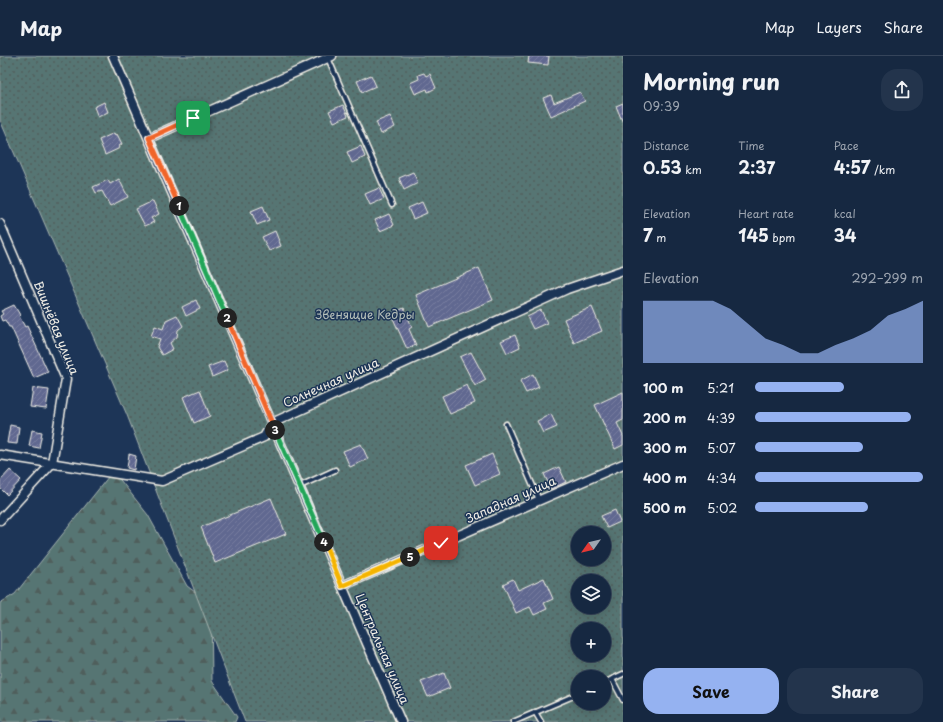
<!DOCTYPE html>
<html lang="en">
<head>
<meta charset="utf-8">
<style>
	:root { --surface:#162841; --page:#23344c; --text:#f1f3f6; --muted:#9ea6b1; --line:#35445a; --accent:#95b2f1 }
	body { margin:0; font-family:"Playpen Sans",sans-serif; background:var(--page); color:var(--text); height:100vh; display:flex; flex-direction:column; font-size:15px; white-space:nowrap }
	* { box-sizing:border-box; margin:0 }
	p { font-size:13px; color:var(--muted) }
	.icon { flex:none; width:22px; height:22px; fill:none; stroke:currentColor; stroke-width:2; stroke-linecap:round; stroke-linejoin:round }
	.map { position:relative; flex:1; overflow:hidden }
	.sheet { display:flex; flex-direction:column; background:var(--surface); width:320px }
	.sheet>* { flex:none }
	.needle { width:26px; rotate:236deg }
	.fabs { position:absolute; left:571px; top:470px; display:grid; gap:8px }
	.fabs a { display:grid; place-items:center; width:40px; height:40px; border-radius:50%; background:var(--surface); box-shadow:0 2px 10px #0003,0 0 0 1px var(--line); font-size:20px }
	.pin { position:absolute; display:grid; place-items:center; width:34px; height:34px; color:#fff; margin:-17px; border-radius:8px; box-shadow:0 2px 6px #0006 }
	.km { position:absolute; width:20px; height:20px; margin:-10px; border-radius:50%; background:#222; color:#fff; font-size:11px; line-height:20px; text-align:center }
	.round { display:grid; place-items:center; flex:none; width:42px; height:42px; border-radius:16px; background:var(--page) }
	.headline { display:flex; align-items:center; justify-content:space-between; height:68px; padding:0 20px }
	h1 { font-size:22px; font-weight:700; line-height:30px }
	.figures { display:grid; grid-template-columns:repeat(3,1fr); gap:6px; height:68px; padding:4px 20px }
	.figures div { display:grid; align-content:center }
	.figures b { font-size:17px; font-weight:700 }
	.figures small { font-size:11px; font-weight:400 }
	.figures p { font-size:11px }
	.chart { height:112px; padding:8px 20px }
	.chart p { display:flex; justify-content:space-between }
	.chart svg { width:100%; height:72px; margin-top:4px; fill:var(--accent); opacity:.7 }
	.action { display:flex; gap:8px; margin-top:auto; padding:8px 20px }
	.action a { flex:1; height:46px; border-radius:16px; background:var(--accent); color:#111; font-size:16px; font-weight:700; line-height:46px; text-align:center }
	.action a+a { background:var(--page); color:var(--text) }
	ul { padding:0 20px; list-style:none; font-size:13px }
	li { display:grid; grid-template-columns:64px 48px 1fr; align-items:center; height:30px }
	li i { height:10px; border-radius:5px; background:var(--accent) }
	header { display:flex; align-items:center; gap:24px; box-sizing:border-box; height:56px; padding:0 20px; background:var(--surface); border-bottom:1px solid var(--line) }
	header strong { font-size:19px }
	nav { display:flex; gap:22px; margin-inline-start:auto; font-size:14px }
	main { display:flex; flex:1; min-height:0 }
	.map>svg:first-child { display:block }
</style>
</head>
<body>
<header>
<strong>Map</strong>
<nav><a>Map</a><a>Layers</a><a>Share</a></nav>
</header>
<main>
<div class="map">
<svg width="623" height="666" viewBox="0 0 623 666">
	<defs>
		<pattern id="forest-firs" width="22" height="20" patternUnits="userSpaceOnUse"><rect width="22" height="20" fill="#577573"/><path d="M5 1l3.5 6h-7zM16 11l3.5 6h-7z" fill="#505e5c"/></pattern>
		<pattern id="park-dots" width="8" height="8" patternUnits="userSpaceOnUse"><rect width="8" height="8" fill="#577573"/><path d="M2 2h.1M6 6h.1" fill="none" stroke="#505e5c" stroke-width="1.8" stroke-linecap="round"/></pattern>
		<pattern id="building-hatch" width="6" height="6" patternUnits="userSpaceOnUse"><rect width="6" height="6" fill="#616890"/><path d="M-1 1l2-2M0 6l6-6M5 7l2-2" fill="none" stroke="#787ea0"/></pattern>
	</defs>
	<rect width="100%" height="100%" fill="#1d3557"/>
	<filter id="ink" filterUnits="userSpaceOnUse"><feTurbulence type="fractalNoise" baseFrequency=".025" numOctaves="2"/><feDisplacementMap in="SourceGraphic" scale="8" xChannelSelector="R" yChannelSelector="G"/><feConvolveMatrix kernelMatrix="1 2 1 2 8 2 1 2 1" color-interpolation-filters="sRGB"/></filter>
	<g filter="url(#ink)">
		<path fill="url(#forest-firs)" stroke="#a6b3ae" d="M113 415 148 459 187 530 211 548 212 625 237 661 235 666H0V547L15 538Z"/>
		<path fill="url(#park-dots)" stroke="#a6b3ae" fill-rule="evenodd" d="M0 0H623V666H245L127 359 0 64ZM578 477H604V503H578ZM578 525H604V551H578ZM578 573H604V599H578ZM578 621H604V647H578Z"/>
		<g fill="url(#building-hatch)" stroke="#f4f1e8">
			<path d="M529 0H549L548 9 528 7Z"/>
			<path d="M424 17 426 20 430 18 436 32 428 36 427 33 415 38 410 27 419 23 418 19Z"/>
			<path d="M371 19 376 30 362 36 357 25Z"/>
			<path d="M580 36 585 45 551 60 543 42 551 39 554 47Z"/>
			<path d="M104 46 108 56 98 61 94 51Z"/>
			<path d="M623 47V67L616 50Z"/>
			<path d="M343 49 348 60 334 66 329 55Z"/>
			<path d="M390 60 395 71 381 78 376 66Z"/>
			<path d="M114 77 115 79 117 78 122 88 119 90 120 92 105 99 99 84Z"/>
			<path d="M361 90 365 101 352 107 347 96Z"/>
			<path d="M413 116 418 127 404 134 399 122Z"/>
			<path d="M119 123 128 141 110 150 102 135 96 137 93 131 108 124 110 128Z"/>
			<path d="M379 132 384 143 370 149 365 138Z"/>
			<path d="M153 145 159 158 151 162 154 166 145 170 136 153Z"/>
			<path d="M422 146 427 157 413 163 408 152Z"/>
			<path d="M263 150 269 164 257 169 251 155Z"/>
			<path d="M389 158 394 169 380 175 375 164Z"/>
			<path d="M275 175 281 190 269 195 262 181Z"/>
			<path d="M479 212 493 244 429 271 416 239Z"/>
			<path d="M196 244 200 253 186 260 182 251Z"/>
			<path d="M14 249 20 259 19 260 25 271 27 270 48 316 34 322 11 271H9L5 264 2 265 0 260 3 258 1 255Z"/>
			<path d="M592 251 602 275 574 287 564 263Z"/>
			<path d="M404 252 412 271 409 273 416 289 407 293 391 258Z"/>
			<path d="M541 254 547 267 533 273 527 261Z"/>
			<path d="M177 259 183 270 178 274 177 281 170 287 173 293 162 299 157 291 160 283 151 280 155 270 163 273 166 264Z"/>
			<path d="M515 279 520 291 507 297 501 285Z"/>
			<path d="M471 296 486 324 475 330 460 301Z"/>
			<path d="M224 305 228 314 212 321 208 311Z"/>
			<path d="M533 318 539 331 526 337 520 325Z"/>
			<path d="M467 329 475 347 450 358 442 340Z"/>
			<path d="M33 332 49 334 46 353 30 351Z"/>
			<path d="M200 334 210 360 194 367 183 341Z"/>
			<path d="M623 336V364L617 367 623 380V389L615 393 595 349Z"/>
			<path d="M551 358 557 371 543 377 537 365Z"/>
			<path d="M10 369 19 371 17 388 7 387Z"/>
			<path d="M32 374 42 376 39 392 29 390Z"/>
			<path d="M361 388 368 403 350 411 343 395Z"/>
			<path d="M129 398 136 400 134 414 127 412Z"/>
			<path d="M492 398 500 418 475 429 466 409Z"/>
			<path d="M559 411 566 426 551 433 544 418Z"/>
			<path d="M10 414 21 424 7 439 0 432V425Z"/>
			<path d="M271 442 286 478 215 507 201 471Z"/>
			<path d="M615 454 620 466 607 472 601 460Z"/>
			<path d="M544 522 553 543 544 547 547 553 534 559 530 551 516 557 503 528 513 523 518 534Z"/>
			<path d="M444 617 450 632 428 641 421 626Z"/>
		</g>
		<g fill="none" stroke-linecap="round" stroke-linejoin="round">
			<g stroke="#f4f1e8" stroke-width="7">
				<g id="service">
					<path d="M328 2 392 149"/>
					<path d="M506 368 539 444"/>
					<path d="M300 430 335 414"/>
					<path d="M612 623 623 644"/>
					<path d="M604 627 623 618"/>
					<path d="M535 656 541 666"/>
					<path d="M513 666 578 638"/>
				</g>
			</g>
			<g stroke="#f4f1e8" stroke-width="11">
				<g id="minor">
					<path d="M113 0 401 666"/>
					<path d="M149 82 332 0"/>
					<path d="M0 168 66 323 52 407 0 464"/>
					<path d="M0 399 162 425 264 381 272 367 567 233 623 214"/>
					<path d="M342 530 623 408"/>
				</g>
			</g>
			<use href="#service" stroke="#1d3557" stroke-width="4"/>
			<use href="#minor" stroke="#1d3557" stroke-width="8"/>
		</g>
	</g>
	<g fill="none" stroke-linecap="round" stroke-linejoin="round" filter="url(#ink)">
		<g stroke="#fff" stroke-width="8">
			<path id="split-1" d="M179 150 149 82 193 62"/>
		</g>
		<g stroke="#fff" stroke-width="8">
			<path id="split-2" d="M179 150 227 262"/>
		</g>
		<g stroke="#fff" stroke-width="8">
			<path id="split-3" d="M227 262 275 374"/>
		</g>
		<g stroke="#fff" stroke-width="8">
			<path id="split-4" d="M275 374 324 486"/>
		</g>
		<g stroke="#fff" stroke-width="8">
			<path id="split-5" d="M324 486 342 530 410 501"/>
		</g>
		<g stroke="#fff" stroke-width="8">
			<path id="split-6" d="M410 501 441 487"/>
		</g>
		<use href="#split-1" stroke="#f0652b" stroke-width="5"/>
		<use href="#split-2" stroke="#22a559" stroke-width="5"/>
		<use href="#split-3" stroke="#f0652b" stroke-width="5"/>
		<use href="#split-4" stroke="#22a559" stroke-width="5"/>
		<use href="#split-5" stroke="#f5b400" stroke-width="5"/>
		<use href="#split-6" stroke="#f5b400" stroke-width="5"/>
	</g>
	<g text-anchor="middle" stroke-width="3" stroke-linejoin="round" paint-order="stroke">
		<g font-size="12" fill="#b5bfb9" stroke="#1d3557">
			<text x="365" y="263">Звенящие Кедры</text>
		</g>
		<g font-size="12" fill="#f4f1e8" stroke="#1d3557">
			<text transform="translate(56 272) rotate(68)" y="4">Вишнёвая улица</text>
			<text transform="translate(331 327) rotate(-24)" y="4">Солнечная улица</text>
			<text transform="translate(511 444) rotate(-24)" y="4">Западная улица</text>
			<text transform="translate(382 593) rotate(67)" y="4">Центральная улица</text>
		</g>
	</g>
</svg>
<div class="fabs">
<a><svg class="needle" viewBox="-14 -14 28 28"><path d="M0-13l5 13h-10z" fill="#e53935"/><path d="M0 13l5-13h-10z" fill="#9ea6b1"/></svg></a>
<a><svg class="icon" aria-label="layers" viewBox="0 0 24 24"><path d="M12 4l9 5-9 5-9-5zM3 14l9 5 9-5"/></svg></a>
<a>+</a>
<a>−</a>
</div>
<div class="pin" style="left:193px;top:62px;background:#1e9e55"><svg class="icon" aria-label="arrive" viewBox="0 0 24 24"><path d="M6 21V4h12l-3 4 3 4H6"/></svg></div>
<div class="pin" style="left:441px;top:487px;background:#d93025"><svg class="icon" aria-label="check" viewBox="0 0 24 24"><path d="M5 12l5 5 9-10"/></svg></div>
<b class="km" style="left:179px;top:150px">1</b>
<b class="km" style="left:227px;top:262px">2</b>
<b class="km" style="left:275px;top:374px">3</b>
<b class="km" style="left:324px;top:486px">4</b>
<b class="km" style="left:410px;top:501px">5</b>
</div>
<section class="sheet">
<div class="headline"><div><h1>Morning run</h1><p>09:39</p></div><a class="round"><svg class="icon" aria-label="share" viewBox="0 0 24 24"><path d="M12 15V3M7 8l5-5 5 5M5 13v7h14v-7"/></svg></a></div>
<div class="figures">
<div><p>Distance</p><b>0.53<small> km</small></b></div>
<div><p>Time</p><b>2:37</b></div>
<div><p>Pace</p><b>4:57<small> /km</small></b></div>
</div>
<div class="figures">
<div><p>Elevation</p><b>7<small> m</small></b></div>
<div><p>Heart rate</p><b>145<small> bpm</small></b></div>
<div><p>kcal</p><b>34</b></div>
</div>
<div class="chart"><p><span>Elevation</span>292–299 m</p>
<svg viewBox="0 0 160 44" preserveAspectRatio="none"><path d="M0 44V6L10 6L20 6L30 6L40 6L50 11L60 20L70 29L80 33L90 38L100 38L110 33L120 29L130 24L140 15L150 11L160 6V44z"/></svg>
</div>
<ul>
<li><b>100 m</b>5:21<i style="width:53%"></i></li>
<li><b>200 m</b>4:39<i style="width:93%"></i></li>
<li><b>300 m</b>5:07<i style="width:64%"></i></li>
<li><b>400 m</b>4:34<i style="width:100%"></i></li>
<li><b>500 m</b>5:02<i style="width:67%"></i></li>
</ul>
<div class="action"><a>Save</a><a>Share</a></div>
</section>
</main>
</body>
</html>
